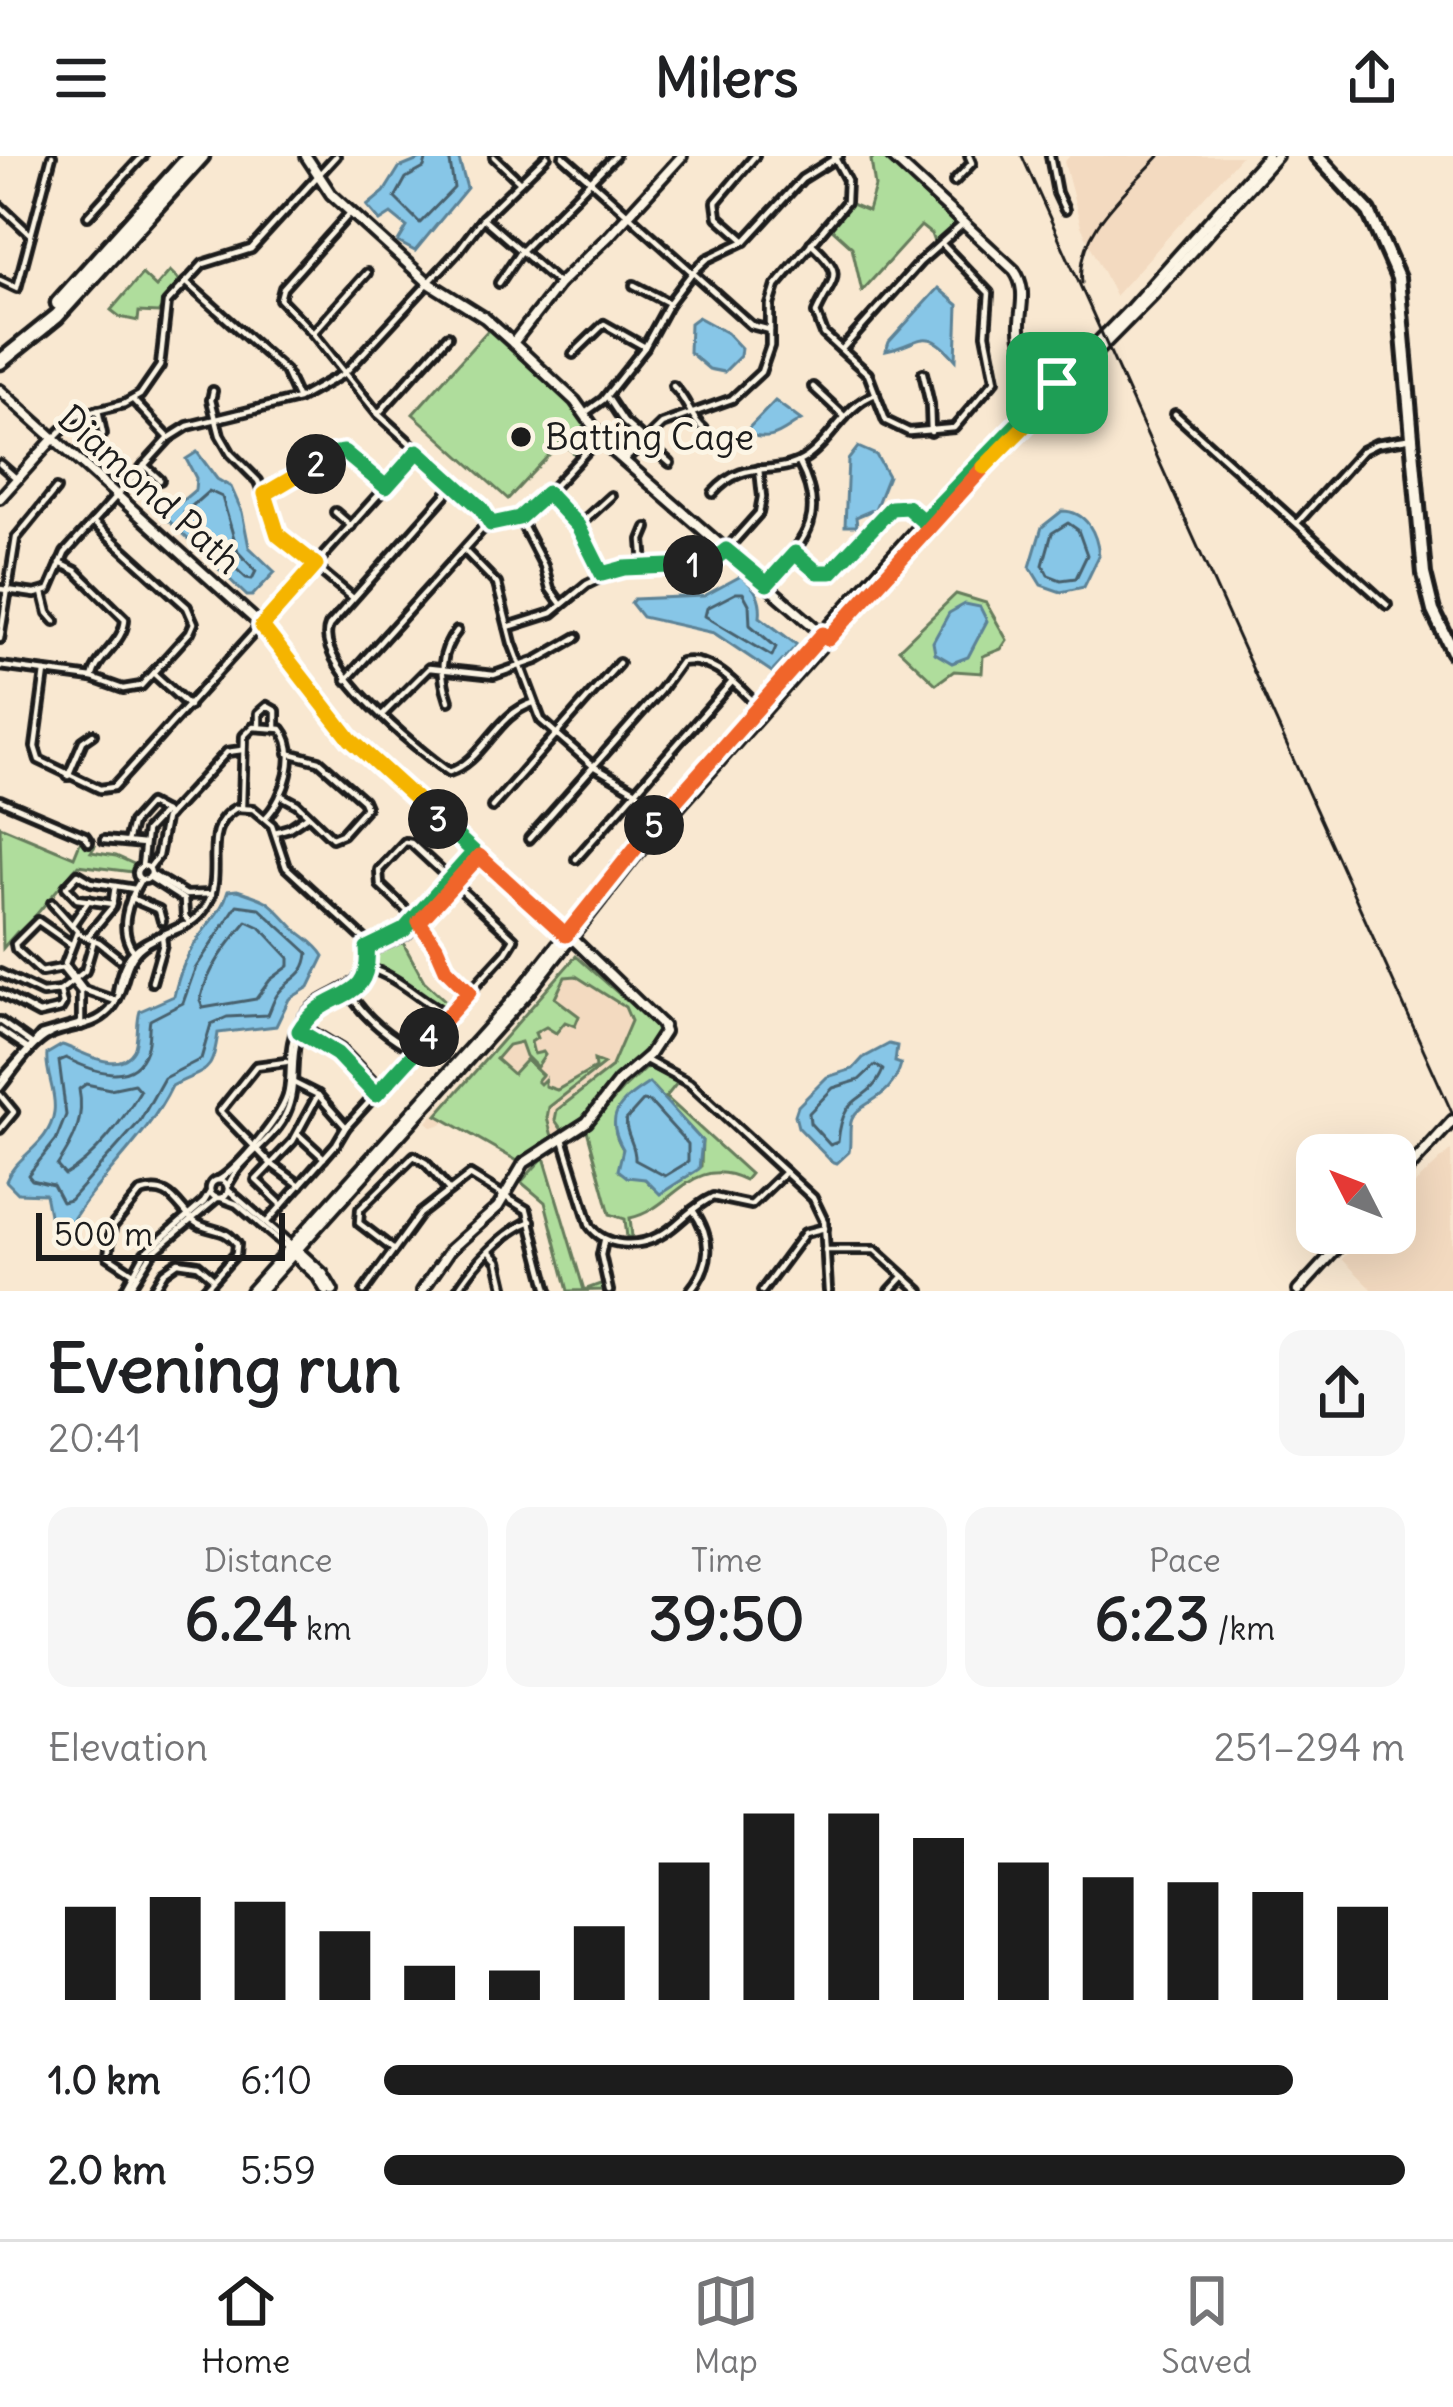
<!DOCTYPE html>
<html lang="en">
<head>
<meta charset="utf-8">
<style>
	:root { --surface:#fff; --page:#f6f6f6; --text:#202124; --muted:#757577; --line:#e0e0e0; --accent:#1c1c1c }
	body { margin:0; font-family:Delius,sans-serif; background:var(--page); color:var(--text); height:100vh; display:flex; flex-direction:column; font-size:45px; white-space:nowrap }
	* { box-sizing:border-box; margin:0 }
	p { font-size:39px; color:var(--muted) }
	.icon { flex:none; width:66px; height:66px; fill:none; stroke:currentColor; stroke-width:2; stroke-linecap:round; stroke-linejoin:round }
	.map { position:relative; height:1135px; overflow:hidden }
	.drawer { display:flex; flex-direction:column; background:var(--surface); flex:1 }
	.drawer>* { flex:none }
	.needle { width:78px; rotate:312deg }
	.fabs { position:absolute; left:1296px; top:978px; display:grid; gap:24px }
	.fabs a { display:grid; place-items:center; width:120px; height:120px; border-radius:24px; background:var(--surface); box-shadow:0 12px 48px #0002; font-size:60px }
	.scale { position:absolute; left:36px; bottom:30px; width:249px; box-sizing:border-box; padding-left:12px; border:6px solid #1c1c1c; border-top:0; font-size:33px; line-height:42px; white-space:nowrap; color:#1c1c1c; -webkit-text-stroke:9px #fcf5e5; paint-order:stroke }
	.pin { position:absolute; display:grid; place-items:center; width:102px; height:102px; color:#fff; margin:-51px; border-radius:24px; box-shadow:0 6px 18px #0006 }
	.km { position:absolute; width:60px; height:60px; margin:-30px; border-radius:50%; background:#222; color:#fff; font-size:33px; line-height:60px; text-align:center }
	.round { display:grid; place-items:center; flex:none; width:126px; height:126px; border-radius:24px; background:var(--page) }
	.headline { display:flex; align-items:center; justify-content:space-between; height:204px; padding:0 48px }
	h1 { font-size:66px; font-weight:800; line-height:90px }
	.figures { display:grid; grid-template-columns:repeat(3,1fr); gap:18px; height:204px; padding:12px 48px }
	.figures div { display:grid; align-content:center; border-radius:24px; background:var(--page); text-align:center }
	.figures b { font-size:60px; font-weight:800 }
	.figures small { font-size:33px; font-weight:400 }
	.figures p { font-size:33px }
	.chart { height:336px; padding:24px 48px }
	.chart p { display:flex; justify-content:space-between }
	.chart svg { width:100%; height:216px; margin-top:12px; stroke:var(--accent); stroke-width:6 }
	ul { padding:0 48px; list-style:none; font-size:39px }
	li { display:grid; grid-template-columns:192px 144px 1fr; align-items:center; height:90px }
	li i { height:30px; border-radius:15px; background:var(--accent) }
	header { display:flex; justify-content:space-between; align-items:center; height:156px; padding:0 48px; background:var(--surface); font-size:54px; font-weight:800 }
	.menu { display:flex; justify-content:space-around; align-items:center; height:168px; border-top:3px solid var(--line); background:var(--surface); font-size:33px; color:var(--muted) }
	.menu a { display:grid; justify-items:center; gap:6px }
	.menu .on { color:var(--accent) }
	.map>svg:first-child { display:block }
</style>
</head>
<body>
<header><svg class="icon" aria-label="menu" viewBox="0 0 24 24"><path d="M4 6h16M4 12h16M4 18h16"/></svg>Milers<svg class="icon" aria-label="share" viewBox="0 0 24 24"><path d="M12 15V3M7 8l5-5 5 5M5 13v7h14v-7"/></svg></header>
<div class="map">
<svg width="1453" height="1135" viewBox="0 0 1453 1135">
	<rect width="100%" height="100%" fill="#f9e8d1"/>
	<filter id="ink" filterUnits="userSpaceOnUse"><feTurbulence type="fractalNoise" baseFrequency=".00833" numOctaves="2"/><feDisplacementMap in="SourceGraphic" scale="24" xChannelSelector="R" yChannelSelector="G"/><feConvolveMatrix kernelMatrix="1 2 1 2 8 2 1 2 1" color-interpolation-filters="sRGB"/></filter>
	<g filter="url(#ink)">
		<g fill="#f3dac0">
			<path d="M1070 0H1241L1115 140 1081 70 1064 6Z"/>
			<path d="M576 800 658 871 660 878 654 886 616 923 589 957 535 993 449 965 433 971 427 966Z"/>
			<path d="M1451 994 1453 1135H1374L1342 1103 1366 1077H1395V1047Z"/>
		</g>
		<g fill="#afdd9c" stroke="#667c5c" stroke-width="3" fill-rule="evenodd">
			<path d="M875 0 887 4 957 69 935 89 931 78 921 70 862 135 852 91 830 71 849 47 868 55 875 31 871 4Z"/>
			<path d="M170 115 180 125 158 157 139 156 138 165 120 161 111 154 142 118 156 131Z"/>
			<path d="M488 174 572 249 593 282 576 299 561 286 508 343 413 258Z"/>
			<path d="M956 438 986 447 1007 484 1001 493 983 500 982 517 954 515 936 528 899 493Z"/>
			<path d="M0 670 74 701 81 684 95 690 91 696 116 700 136 709 133 716 78 709 20 778 17 776 3 792Z"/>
			<path d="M402 785 424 825 451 850 445 855C418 842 399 819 371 809L372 799Z"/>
			<path d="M576 800 661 875 589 957 562 974 555 964 557 954 611 912 631 865 625 851 576 820 565 821 555 842 579 860 575 870 565 866 556 877 546 871 535 877 537 882 531 886 534 898 543 896 545 899 537 911 526 900 521 886 508 889 496 903 513 918 526 904 542 919 537 925 540 928 545 923V930L557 934 595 912 594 904 604 908 549 951 547 962 553 984 521 1007 437 959Z"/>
			<path d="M647 911 678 926 666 941 750 1018 745 1024C691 997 673 1054 630 1062L632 1081 627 1082 625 1063 610 1058 587 974 623 933ZM652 930 702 985 701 1010 655 1033 645 1023 620 1016 623 993C603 961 623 944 652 930Z"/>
			<path d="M544 1001 584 1134 603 1127 604 1134 568 1135 545 1046 521 1026Z"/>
		</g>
		<g fill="#87c6e7" stroke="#5c8296" stroke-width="3">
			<path d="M428 0H458L467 32 415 95 398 86 407 71 391 58 380 65 367 50 384 36 399 12Z"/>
			<path d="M938 132 958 149 956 204C924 167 922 188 886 195L889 186Z"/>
			<path d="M698 161 727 177 741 192 740 200 724 216 709 213 689 196 690 167Z"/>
			<path d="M775 245 801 264C780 276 773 288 744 277Z"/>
			<path d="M858 291 876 299 888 320 875 353 856 361 857 370H845L848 304Z"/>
			<path d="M197 296 217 323 231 331 242 356 249 391 275 416 252 440H247L164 360 195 334 196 322 186 303Z"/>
			<path d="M1062 355C1087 355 1097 378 1099 400L1084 431 1061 436 1041 429 1030 411 1042 371Z"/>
			<path d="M741 420C756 432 762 443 760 461L797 489 772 516 714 477 642 461 631 447 634 443 704 440Z"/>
			<path d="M965 448 980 451 987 465 968 501 952 507 935 497 933 486 949 457Z"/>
			<path d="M237 734C274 746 268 745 294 772 305 782 316 787 324 800L309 831 289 843 276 870 218 877C212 920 207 912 172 930 145 986 94 1024 64 1078L51 1069 45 1038 18 1037 6 1025C16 999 50 989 54 956 57 936 45 918 47 898L62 889C81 894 118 921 134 894 139 883 136 867 140 855L174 840C179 818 188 795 202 777 212 762 223 753 228 735Z"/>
			<path d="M889 888 897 890 895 906 901 908C891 947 857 944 851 966 849 974 851 987 849 996L837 1007 831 1005 798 971 795 959 798 950 827 921 853 913 863 902Z"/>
			<path d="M649 927 702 985 699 1013 660 1038 645 1023 627 1021 618 1014 623 993C603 959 620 946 649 927Z"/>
		</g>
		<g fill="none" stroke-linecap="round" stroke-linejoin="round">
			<g stroke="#47606d" stroke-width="3">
				<path d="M427 0 424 12 406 22 395 42 420 67 454 32 449 0"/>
				<path d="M209 335 222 341 238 396 256 415 252 423 246 422 184 364V357Z"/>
				<path d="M1068 367 1078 374 1087 399 1076 422 1061 424 1048 419 1043 409 1052 377Z"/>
				<path d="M736 437H743L749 448 750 469 776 491 772 500 705 460 707 452Z"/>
				<path d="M237 749 259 752 308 797C306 822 289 821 277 839 273 845 271 853 268 859L227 861 211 868 201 903 164 922 140 965 70 1044 62 1046 53 1029 32 1024 28 1019 56 984 66 959 59 905 66 902C90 914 133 932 146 894 150 885 148 873 150 864L183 847 195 813Z"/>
				<path d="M247 765 260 771 289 802V810L270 824 256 843 203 852 200 845C207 814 227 789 247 765Z"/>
				<path d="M875 909 883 914C868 951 843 932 838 986L830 989 810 967 809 957 833 932 859 924Z"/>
				<path d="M86 928 110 933 134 928 140 935C123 964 95 1002 65 1019L57 1010C74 985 85 963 79 933Z"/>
				<path d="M643 945 650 946 688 988V1006L665 1020 635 1004C636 988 625 979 626 964Z"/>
			</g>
			<g stroke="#1c1c1c" stroke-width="14">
				<g id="minor">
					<path d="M563 0 751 169 770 174"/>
					<path d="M1050 0 1057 37 1065 54"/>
					<path d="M494 1 520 26"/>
					<path d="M954 26 972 7 969 0"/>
					<path d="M0 50 31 79"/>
					<path d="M351 56 283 132 280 143 313 177 378 258 478 349 491 368"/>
					<path d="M88 60 143 0"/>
					<path d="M483 62 559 128"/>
					<path d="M745 85 718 61 716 46 755 0"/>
					<path d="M811 87C848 121 832 120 816 157L824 178 868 218 886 265 909 276 954 272 995 224 986 178 989 137 943 89"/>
					<path d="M0 124 17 132 52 0"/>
					<path d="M186 126 285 215 297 241"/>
					<path d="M499 127 520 96 615 0"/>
					<path d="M634 129 669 147"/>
					<path d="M313 177 367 117"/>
					<path d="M843 192 920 106 964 67"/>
					<path d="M573 198 604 168 645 191"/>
					<path d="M923 217 930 248 931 276"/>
					<path d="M673 230C687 243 691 263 704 273"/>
					<path d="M813 231 845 261"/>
					<path d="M213 235 211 244 220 279 231 298 258 325 278 379 353 442"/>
					<path d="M608 242 624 266 670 307"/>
					<path d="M133 244 169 282"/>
					<path d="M98 254 103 278"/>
					<path d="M585 257 603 244 645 191 669 147 692 117 707 103 745 85 802 23 839 0"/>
					<path d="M378 258 448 180"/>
					<path d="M1175 258 1387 449"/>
					<path d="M54 282 76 260 124 248 140 239 160 210 167 147 203 108 251 93 336 0"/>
					<path d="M625 304 662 268 732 243 761 216 770 190V149L776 130 846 46 847 24 834 0"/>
					<path d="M0 308 17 323"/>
					<path d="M144 309 160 324"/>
					<path d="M455 328 329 470C312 508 418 594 449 616 483 606 496 558 533 547"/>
					<path d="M547 337 578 370 601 416"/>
					<path d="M713 337C747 299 773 324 807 301 833 283 845 249 876 238"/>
					<path d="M265 338 338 296 349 299 385 331"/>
					<path d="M335 356 351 370"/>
					<path d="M519 362 544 410 550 433 561 448"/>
					<path d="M1297 367 1362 295 1376 288 1413 282"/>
					<path d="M578 370 611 340"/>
					<path d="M464 394 497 428 512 487 541 564 593 610 636 635 663 658"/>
					<path d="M795 397 817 416 828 418 891 352 905 351 922 364"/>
					<path d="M60 407 76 415 125 463C124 487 98 498 92 522"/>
					<path d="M644 410 642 384 647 372"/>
					<path d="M767 427C803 385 829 363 799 307"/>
					<path d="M0 433 35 438 49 434 65 397 169 282 188 270 298 243 345 217 458 95 483 62 547 0"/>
					<path d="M43 437 48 457 55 465"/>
					<path d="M508 471 552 457 587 428 618 413 700 409 718 403 759 357 762 341 759 313"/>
					<path d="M0 483 16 382 56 333"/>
					<path d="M0 510 92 522 123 533 141 530 190 476 194 467 187 451 93 366"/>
					<path d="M45 516 35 591 39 604 100 633 114 631 418 295"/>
					<path d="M153 517 189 550"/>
					<path d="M346 524 482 373 532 354 598 283"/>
					<path d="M449 545C440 519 439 497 457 475"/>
					<path d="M383 558 429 512 494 519 537 504 577 481"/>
					<path d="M259 570V557L267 550 276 555V571"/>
					<path d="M68 620 83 585 93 578"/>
					<path d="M282 640 297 648 332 682 342 678 366 651 363 644 319 605 288 597"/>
					<path d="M0 644 85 680 89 686"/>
					<path d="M242 651 244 580 253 571 281 573C300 596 285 642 266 661"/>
					<path d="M492 651 619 507"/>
					<path d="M275 676 289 672 307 660"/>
					<path d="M529 683 660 535 681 506C712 500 736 529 756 548"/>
					<path d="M104 684 144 688"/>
					<path d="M127 686 132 667 149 648 164 656"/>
					<path d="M576 703 731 527"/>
					<circle cx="144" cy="717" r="7"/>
					<path d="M142 710 146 675 164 656 168 660"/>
					<path d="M149 712 158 700 165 663 227 596 242 594"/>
					<path d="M151 718 186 739 212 738"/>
					<path d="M149 721 183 743"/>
					<path d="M131 742 159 754 162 765"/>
					<path d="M184 744 185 761 190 767"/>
					<path d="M52 747 81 779 99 786 119 802"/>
					<path d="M113 748 77 743 66 731 78 718 91 726 135 733"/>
					<path d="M73 767 89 744"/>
					<path d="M87 781 112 751 115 730"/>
					<path d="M369 791 403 774 474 696"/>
					<path d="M134 795C117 775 128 744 141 723"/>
					<path d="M367 797 407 778 479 701"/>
					<path d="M65 808 77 776"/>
					<path d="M65 809 84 834 116 845"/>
					<path d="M62 812 41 816 16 793 15 788 38 765 72 789"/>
					<path d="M62 812 81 836V870"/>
					<path d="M368 812C398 820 419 844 448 859"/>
					<path d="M0 817 42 837 60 835"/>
					<path d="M152 826 163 788 162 779"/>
					<path d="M117 836C125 786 145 788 184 769"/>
					<path d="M0 837 39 858 60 853 63 848 60 835 85 815 94 784"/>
					<path d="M350 838C365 862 391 883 416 895"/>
					<path d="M0 865 31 887"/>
					<path d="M303 870 341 893 381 934"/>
					<path d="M0 874 30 894"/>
					<path d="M300 876 337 898 376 939"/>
					<path d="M644 903 689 927 813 1042 824 1065 828 1135"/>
					<path d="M286 906 256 910 220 955 270 1007 300 1029"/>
					<path d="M0 925 41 879 79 868"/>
					<path d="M294 927 318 939 346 971"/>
					<path d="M0 932C14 915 31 887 51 878 71 869 93 872 110 854 127 835 121 806 143 790 164 774 189 776 205 752 228 718 197 674 236 652L253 653 272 669 286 711 364 783 368 818C354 842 326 839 309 860 284 891 301 925 286 957 273 986 241 1000 228 1029"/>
					<path d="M0 939 14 956 0 973"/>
					<path d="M298 978 324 1002"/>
					<path d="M563 983 590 1070C605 1091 637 1092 659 1080 679 1070 689 1052 713 1041L751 1049 785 1016"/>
					<circle cx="219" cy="1033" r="9"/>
					<path d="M219 1024C238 1012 284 959 288 936 293 908 285 888 302 863 320 835 347 840 368 812"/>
					<path d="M228 1034 293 1090"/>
					<path d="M221 1042 237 1048 288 1092"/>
					<path d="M282 1049 256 1024 293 985 318 939"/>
					<path d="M267 1066 336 988 346 971 506 796 514 783 411 687 405 686 379 714 380 729 428 775 446 813 469 836"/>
					<path d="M604 1085 601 1099 609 1135"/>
					<path d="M394 1094 359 1067 360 1053 414 1000 426 1007 448 1033"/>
					<path d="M825 1094H875L920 1135"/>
					<path d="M491 1097 498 1105 505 1135"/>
					<path d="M135 1118 108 1100 112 1071 140 1037C178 1024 179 1064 205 1071 220 1076 226 1074 237 1088L236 1098 203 1135"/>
					<path d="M124 1135 145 1097 204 1046 210 1036"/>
					<path d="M128 1135 151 1098 217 1042"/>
					<path d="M152 1135 164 1116 178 1106 198 1109 212 1121"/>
					<path d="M364 1135 420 1058 470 1019 527 1054 548 1135"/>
					<path d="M457 1135C472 1110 504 1075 531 1065"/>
					<path d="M690 1135C712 1108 713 1083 693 1054"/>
					<path d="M762 1135 805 1077 825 1072"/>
					<path d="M890 1135 902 1122"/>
				</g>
			</g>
			<g stroke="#1c1c1c" stroke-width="16">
				<g id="tertiary">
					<path d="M306 0 331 38 429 127 485 162 513 187 575 245 607 290 827 482"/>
					<path d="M891 0 1014 114C1032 139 1013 162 1023 189 1029 206 1048 220 1062 231"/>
					<path d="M513 187 559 128 609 80 682 0"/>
					<path d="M0 234 262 470 350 583 566 779"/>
					<path d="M0 342 54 282"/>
					<path d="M572 782 663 870"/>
					<path d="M1395 1028 1453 964"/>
					<path d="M297 1094 323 1118 333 1135"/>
					<path d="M293 1098 317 1120 326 1135"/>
					<path d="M422 1135 450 1094 498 1051 524 1007 587 966 619 925 649 899 664 876 661 868"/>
					<path d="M1298 1135 1351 1077"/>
				</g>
			</g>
			<g stroke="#1c1c1c" stroke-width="16">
				<g id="secondary">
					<path d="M251 1135 518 838 628 698 758 550 923 365 1130 153 1267 0"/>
					<path d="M260 1135 528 837 633 703 828 483 1000 294 1152 140 1277 0"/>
				</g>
			</g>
			<g stroke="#1c1c1c" stroke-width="20">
				<path id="primary" d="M1317 0 1369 56 1398 122 1424 418 1433 455 1453 496"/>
			</g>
			<g stroke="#1c1c1c" stroke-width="21">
				<g id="trunk">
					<path d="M58 147 190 0"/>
					<path d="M0 206 57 160 202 0"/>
				</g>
			</g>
			<use href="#minor" stroke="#fcf5e5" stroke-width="4.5"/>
			<use href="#tertiary" stroke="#fcf5e5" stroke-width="8"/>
			<use href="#secondary" stroke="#fcf5e5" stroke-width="8"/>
			<use href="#primary" stroke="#fcf5e5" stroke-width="10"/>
			<use href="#trunk" stroke="#fcf5e5" stroke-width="12"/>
			<g stroke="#1c1c1c" stroke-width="3">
				<path d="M1022 0 1453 959"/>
				<path d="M1082 127C1076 74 1127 36 1159 0"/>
			</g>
		</g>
	</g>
	<g fill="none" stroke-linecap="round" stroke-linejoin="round" filter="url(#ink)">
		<g stroke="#fff" stroke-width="24">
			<path id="split-1" d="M693 409 711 406 726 394 767 428 795 397 817 416H831L891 352 907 351 923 365 1057 227"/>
		</g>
		<g stroke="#fff" stroke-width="24">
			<path id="split-2" d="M316 308 331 298 344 296 386 331 418 295 481 352 491 368 519 362 547 337 578 370 602 418 624 412 693 409"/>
		</g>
		<g stroke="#fff" stroke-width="24">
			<path id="split-3" d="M316 308 265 338 278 379 316 409 262 470 350 583 438 663"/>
		</g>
		<g stroke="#fff" stroke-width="24">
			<path id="split-4" d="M429 881 376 939 337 898 299 875C325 829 372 852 367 792L404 774 474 696 438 663"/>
		</g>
		<g stroke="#fff" stroke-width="24">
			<path id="split-5" d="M429 881 469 836 446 813 436 790 419 766 479 700 566 779 654 669"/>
		</g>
		<g stroke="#fff" stroke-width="24">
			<path id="split-6" d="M654 669 823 478 828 483 984 311"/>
		</g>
		<g stroke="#fff" stroke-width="24">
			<path id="split-7" d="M984 311 1062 232 1057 227"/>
		</g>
		<use href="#split-1" stroke="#22a559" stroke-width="15"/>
		<use href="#split-2" stroke="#22a559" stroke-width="15"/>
		<use href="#split-3" stroke="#f5b400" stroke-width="15"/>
		<use href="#split-4" stroke="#22a559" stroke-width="15"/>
		<use href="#split-5" stroke="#f0652b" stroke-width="15"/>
		<use href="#split-6" stroke="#f0652b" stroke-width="15"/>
		<use href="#split-7" stroke="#f5b400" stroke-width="15"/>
	</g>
	<circle fill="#1c1c1c" stroke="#fcf5e5" stroke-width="4.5" cx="521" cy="281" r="12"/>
	<g text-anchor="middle" stroke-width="10" stroke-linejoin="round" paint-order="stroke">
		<g font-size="36" fill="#1c1c1c" stroke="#fcf5e5" text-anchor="start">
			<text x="545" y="294">Batting Cage</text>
		</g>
		<g font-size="36" fill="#1c1c1c" stroke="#fcf5e5">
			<text transform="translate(150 333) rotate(42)" y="13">Diamond Path</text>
		</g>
	</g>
</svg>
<div class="fabs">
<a><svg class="needle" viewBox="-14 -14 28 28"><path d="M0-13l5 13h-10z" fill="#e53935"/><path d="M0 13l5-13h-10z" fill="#757577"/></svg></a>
</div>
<div class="scale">500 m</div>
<div class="pin" style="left:1057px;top:227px;background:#1e9e55"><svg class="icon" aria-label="arrive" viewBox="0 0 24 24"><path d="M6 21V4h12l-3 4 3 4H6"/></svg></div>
<b class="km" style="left:693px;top:409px">1</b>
<b class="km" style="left:316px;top:308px">2</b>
<b class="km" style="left:438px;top:663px">3</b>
<b class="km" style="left:429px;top:881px">4</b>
<b class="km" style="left:654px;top:669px">5</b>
</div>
<section class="drawer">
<div class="headline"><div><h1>Evening run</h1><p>20:41</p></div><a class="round"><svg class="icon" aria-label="share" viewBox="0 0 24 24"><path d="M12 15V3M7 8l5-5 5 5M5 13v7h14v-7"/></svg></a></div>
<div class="figures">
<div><p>Distance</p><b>6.24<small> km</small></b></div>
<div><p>Time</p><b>39:50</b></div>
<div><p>Pace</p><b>6:23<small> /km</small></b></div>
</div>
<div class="chart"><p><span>Elevation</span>251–294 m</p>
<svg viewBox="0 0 160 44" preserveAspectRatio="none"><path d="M5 44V25M15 44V23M25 44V24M35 44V30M45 44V37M55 44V38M65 44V29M75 44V16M85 44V6M95 44V6M105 44V11M115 44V16M125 44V19M135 44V20M145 44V22M155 44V25"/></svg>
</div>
<ul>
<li><b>1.0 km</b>6:10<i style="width:89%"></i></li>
<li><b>2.0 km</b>5:59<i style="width:100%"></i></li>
</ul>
</section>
<nav class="menu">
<a class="on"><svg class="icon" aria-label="home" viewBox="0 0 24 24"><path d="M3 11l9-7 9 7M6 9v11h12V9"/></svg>Home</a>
<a><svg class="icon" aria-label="map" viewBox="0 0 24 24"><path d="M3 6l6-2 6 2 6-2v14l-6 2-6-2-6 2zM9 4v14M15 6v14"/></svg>Map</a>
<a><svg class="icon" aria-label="saved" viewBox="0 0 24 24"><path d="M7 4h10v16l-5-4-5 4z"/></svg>Saved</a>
</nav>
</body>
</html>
